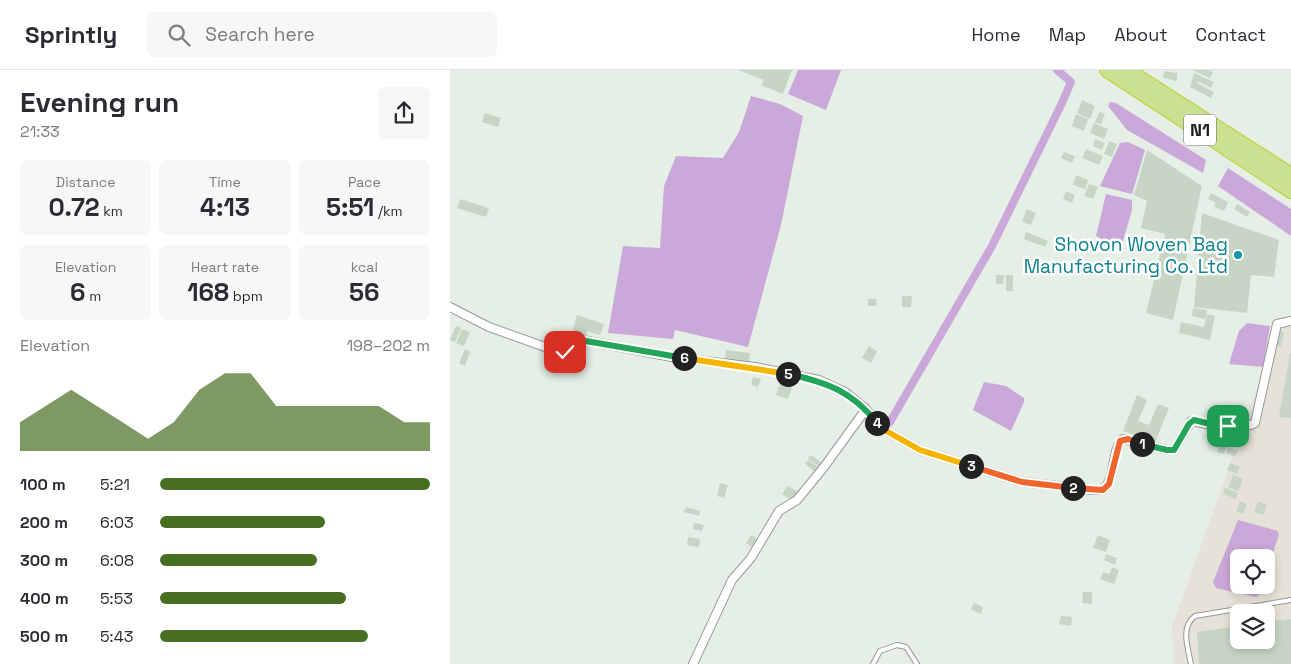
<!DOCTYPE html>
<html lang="en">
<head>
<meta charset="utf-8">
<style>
	:root { --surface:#fff; --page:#f7f7f7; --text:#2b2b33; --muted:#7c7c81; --line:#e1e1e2; --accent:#486e22 }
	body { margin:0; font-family:"Space Grotesk",sans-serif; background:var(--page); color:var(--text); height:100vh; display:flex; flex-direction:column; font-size:19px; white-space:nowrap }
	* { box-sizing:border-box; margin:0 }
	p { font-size:16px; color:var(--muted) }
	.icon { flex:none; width:28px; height:28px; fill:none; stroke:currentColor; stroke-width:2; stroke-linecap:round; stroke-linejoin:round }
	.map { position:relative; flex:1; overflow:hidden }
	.details { display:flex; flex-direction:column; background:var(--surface); width:450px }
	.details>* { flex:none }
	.fabs { position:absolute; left:780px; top:479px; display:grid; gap:10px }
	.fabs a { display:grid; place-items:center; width:45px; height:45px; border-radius:8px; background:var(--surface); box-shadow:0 2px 8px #0003; font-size:25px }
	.pin { position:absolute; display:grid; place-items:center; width:42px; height:42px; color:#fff; margin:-21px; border-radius:10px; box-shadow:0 2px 8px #0006 }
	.km { position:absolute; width:25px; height:25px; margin:-12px; border-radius:50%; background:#222; color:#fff; font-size:14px; line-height:25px; text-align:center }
	.round { display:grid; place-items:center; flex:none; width:52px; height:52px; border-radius:8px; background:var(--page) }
	.summary { display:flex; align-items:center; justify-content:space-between; height:85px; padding:0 20px }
	h1 { font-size:28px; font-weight:800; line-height:38px }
	.metrics { display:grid; grid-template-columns:repeat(3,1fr); gap:8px; height:85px; padding:5px 20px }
	.metrics div { display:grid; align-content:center; border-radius:8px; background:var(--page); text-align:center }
	.metrics b { font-size:25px; font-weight:800 }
	.metrics small { font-size:14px; font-weight:400 }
	.metrics p { font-size:14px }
	.chart { height:140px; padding:10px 20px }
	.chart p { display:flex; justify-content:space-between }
	.chart svg { width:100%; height:90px; margin-top:5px; fill:var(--accent); opacity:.7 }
	ul { padding:0 20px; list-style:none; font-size:16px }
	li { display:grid; grid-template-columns:80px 60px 1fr; align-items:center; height:38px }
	li i { height:12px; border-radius:6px; background:var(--accent) }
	header { display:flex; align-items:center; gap:30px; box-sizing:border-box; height:70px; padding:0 25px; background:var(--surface); border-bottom:1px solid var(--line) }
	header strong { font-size:24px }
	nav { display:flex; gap:28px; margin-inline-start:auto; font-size:18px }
	.search { width:350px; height:45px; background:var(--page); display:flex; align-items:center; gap:12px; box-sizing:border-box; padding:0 18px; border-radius:8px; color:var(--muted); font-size:19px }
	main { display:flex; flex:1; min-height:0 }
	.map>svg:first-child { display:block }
</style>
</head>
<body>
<header>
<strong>Sprintly</strong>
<div class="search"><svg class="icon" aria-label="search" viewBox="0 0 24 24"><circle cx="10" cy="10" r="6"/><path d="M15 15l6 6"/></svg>Search here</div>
<nav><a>Home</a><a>Map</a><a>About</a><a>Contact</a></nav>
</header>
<main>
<section class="details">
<div class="summary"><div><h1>Evening run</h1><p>21:33</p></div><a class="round"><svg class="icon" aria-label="share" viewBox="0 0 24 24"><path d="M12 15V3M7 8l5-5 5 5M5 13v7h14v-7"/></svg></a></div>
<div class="metrics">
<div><p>Distance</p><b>0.72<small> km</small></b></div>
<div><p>Time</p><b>4:13</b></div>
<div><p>Pace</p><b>5:51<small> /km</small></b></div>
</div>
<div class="metrics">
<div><p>Elevation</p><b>6<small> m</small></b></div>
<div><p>Heart rate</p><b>168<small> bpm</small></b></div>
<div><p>kcal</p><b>56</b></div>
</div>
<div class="chart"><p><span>Elevation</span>198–202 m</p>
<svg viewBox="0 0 160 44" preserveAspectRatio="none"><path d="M0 44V30L10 22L20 14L30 22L40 30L50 38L60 30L70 14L80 6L90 6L100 22L110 22L120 22L130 22L140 22L150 30L160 30V44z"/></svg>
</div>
<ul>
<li><b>100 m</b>5:21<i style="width:100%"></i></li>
<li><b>200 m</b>6:03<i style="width:61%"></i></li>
<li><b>300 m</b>6:08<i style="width:58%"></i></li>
<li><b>400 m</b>5:53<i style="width:69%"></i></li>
<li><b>500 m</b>5:43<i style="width:77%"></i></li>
</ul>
</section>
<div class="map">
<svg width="841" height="594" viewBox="0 0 841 594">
	<rect width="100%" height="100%" fill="#e5efe6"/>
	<path fill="#e7e2d7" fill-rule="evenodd" d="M830 254 841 255V594H724L722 557ZM789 488H816V515H789ZM789 542H816V570H789Z"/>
	<g fill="#caa8d9">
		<path d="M348 0H391L376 40 338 24Z"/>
		<path d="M301 26 330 34 353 46 331 155 298 277 225 260 223 269 158 263 173 176 210 178 214 116 226 86 273 88 289 62Z"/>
		<path d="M660 32 666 33 756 90 753 103 677 60 658 36Z"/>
		<path d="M678 72 695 80 682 124 650 116 670 73Z"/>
		<path d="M778 98 841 139V166L768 116Z"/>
		<path d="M656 124 682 130V140L673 171H655L646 166Z"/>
		<path d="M797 253 820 256 813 297 779 294 789 261Z"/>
		<path d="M534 312 556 316 574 328V332L561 361 523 340Z"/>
		<path d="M788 450 828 461 829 465 816 503V488H789V515H812L810 524 806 527 766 518 763 512Z"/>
	</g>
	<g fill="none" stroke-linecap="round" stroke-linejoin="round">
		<path stroke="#caa8d9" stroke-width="8" d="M440 352 542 176 612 33 621 12 607 0"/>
	</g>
	<g fill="#c7d5c6">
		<path d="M288 0H342L333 24 311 15 314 10Z"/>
		<path d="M742 0H758L763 2 760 8Z"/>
		<path d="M714 1 727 3V11L713 8Z"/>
		<path d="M744 3 764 12 761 18 748 11 747 13 764 22 761 28 740 17Z"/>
		<path d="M632 30 645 36 640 49 627 43Z"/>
		<path d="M649 42 655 44 651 54 645 52Z"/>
		<path d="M35 43 51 48 48 57 32 52Z"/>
		<path d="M626 44 638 49 634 61 622 56Z"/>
		<path d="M644 53 658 59 654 69 640 63Z"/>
		<path d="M645 69 655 73 652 80 643 76Z"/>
		<path d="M659 71 667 74 662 87 654 84Z"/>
		<path d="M636 79 653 86 649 95 632 88Z"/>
		<path d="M697 80 752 116 723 250 696 243 715 164 691 158 697 131 684 125Z"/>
		<path d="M614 82 625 86 622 93 611 88Z"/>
		<path d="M626 105 638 110 635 119 623 115Z"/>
		<path d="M639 114 648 117 643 129 634 126Z"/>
		<path d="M616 121 625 125 622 133 613 129Z"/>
		<path d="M761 123 778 132 774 141 764 136 766 133 758 129Z"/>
		<path d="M10 129 39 138 36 147 7 138Z"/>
		<path d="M787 134 800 142 797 147 784 139Z"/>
		<path d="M577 139 586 143 581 155 572 152Z"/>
		<path d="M752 143 829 170 824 207 801 205 797 243 744 237Z"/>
		<path d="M576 162 598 171 595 177 574 169Z"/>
		<path d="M546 205H554L553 214H546Z"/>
		<rect x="556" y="205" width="7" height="16"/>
		<path d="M452 226H462L461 237H452Z"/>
		<path d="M418 229H427L426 236H418Z"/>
		<path d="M743 238 757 240 755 249 742 246Z"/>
		<path d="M757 244 765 246 760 270 729 263 731 252 754 257Z"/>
		<path d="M127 245 154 254 150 265 137 261 134 269 121 265Z"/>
		<path d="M6 256 11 258 5 272 0 270Z"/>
		<path d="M12 259 20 262 14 276 6 273Z"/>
		<path d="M829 261 834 262 831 277 826 276Z"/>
		<path d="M419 276 427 281 421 293 412 288Z"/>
		<path d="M15 279 20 282 15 296 9 293Z"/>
		<path d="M276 280 300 283 299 292 275 289Z"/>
		<path d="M840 284H841V348L829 347Z"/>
		<path d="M303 307 311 309 308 317 301 315Z"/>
		<path d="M330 313 342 317 338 329 326 325Z"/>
		<path d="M687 325 697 330 688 351 699 355 708 334 719 338 705 373 673 361Z"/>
		<path d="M771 372 778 374 774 384 767 382Z"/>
		<path d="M778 377 788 381 785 387 776 383Z"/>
		<path d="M361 385 374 394 371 398 358 389Z"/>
		<path d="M358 390 371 399 368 404 355 394Z"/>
		<path d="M780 393 790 397 787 404 777 400Z"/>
		<path d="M783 405 793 409 788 421 778 417Z"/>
		<path d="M270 413 278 415 274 428 267 426Z"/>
		<path d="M338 416 348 422 342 431 332 424Z"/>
		<path d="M775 418 788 423 786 429 773 424Z"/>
		<path d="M790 431 797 434 793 444 786 441Z"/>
		<path d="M808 432 817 435 813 445 804 442Z"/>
		<path d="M236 437 250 441 249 446 234 442Z"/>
		<path d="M244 453 254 455 252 461 243 459Z"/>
		<path d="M301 465 309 470 303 478 296 473Z"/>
		<path d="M648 465 660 470 656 482 643 478Z"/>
		<path d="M238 467 250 469 249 477 237 475Z"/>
		<path d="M656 484 667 488 665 495 654 490Z"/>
		<path d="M662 497 669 500 664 514 650 509 653 502 659 504Z"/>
		<path d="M633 522H642V534L632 533Z"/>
		<path d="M524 533 533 537 531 544 521 540Z"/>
		<path d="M611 546 622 547 621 556 609 554Z"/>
		<path d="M841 549V594H749L747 562 789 556V570H816V552Z"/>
	</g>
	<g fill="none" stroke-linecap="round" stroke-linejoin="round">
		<g stroke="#989898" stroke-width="6">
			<g id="lane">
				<path d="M423 594 430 581 447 575 456 577 467 594"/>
				<path d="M741 594C738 578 730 557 745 546L841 530"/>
			</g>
		</g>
		<g stroke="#989898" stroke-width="10">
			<g id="street">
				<path d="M0 237 39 257 112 283 119 269 122 268 222 287 305 297 369 310 395 322 416 339 431 358 470 380 572 412 643 420H653C667 407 660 381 673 369L717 380H724L741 351 773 357 784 353 801 355 805 353 827 254 841 251"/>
				<path d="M243 594 282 510 301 488 329 441 347 430 374 397 416 339"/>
			</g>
		</g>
		<g stroke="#bbcf30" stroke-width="16">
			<g id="highway">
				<path d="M657 0 841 121"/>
				<path d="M677 0 841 105"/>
			</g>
		</g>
		<use href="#lane" stroke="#fff" stroke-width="4"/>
		<use href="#street" stroke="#fff" stroke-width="8"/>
		<use href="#highway" stroke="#cbe192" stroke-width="14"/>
	</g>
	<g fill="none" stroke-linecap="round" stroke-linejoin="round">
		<g stroke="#fff" stroke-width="10">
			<path id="split-1" d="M692 374 717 380H724L739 354 744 350 773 357 778 356"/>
		</g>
		<g stroke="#fff" stroke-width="10">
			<path id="split-2" d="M623 418 653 420 659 414 670 371 678 369 692 374"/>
		</g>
		<g stroke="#fff" stroke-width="10">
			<path id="split-3" d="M521 396 572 412 623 418"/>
		</g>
		<g stroke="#fff" stroke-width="10">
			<path id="split-4" d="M427 353 431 358 470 380 521 396"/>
		</g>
		<g stroke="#fff" stroke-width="10">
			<path id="split-5" d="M338 304C376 312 402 321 427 353"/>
		</g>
		<g stroke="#fff" stroke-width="10">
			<path id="split-6" d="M234 288 338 304"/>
		</g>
		<g stroke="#fff" stroke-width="10">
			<path id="split-7" d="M130 270 234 288"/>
		</g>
		<g stroke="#fff" stroke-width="10">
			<path id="split-8" d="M115 282 119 269 130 270"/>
		</g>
		<use href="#split-1" stroke="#22a559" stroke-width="6"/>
		<use href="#split-2" stroke="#f0652b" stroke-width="6"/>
		<use href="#split-3" stroke="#f0652b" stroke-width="6"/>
		<use href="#split-4" stroke="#f5b400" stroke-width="6"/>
		<use href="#split-5" stroke="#22a559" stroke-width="6"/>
		<use href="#split-6" stroke="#f5b400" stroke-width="6"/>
		<use href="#split-7" stroke="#22a559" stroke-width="6"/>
		<use href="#split-8" stroke="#f5b400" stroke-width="6"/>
	</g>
	<circle fill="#0f9aa8" stroke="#fff" stroke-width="2" cx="788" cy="185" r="5"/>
	<g text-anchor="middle" stroke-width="5" stroke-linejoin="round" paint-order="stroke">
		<rect fill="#fff" stroke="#626262" stroke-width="1" x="734" y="44.5" width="32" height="31" rx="4"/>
		<g font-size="18" font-weight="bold" fill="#1e1e1e">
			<text x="750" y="66">N1</text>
		</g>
		<g font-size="19" fill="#0d838f" stroke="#fff" text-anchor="end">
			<text x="778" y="181">Shovon Woven Bag<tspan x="778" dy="22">Manufacturing Co. Ltd</tspan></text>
		</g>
	</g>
</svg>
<div class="fabs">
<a><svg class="icon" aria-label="locate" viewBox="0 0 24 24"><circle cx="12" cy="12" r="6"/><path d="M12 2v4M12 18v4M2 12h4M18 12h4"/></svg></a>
<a><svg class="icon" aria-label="layers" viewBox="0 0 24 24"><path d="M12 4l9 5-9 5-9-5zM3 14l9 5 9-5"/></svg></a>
</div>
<div class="pin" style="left:778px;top:356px;background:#1e9e55"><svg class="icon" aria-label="arrive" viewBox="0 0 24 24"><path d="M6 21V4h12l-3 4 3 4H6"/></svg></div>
<div class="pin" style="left:115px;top:282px;background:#d93025"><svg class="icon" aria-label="check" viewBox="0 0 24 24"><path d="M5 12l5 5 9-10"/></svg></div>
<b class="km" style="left:692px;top:374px">1</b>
<b class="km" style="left:623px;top:418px">2</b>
<b class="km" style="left:521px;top:396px">3</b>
<b class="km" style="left:427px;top:353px">4</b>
<b class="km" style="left:338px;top:304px">5</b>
<b class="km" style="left:234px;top:288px">6</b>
</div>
</main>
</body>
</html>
